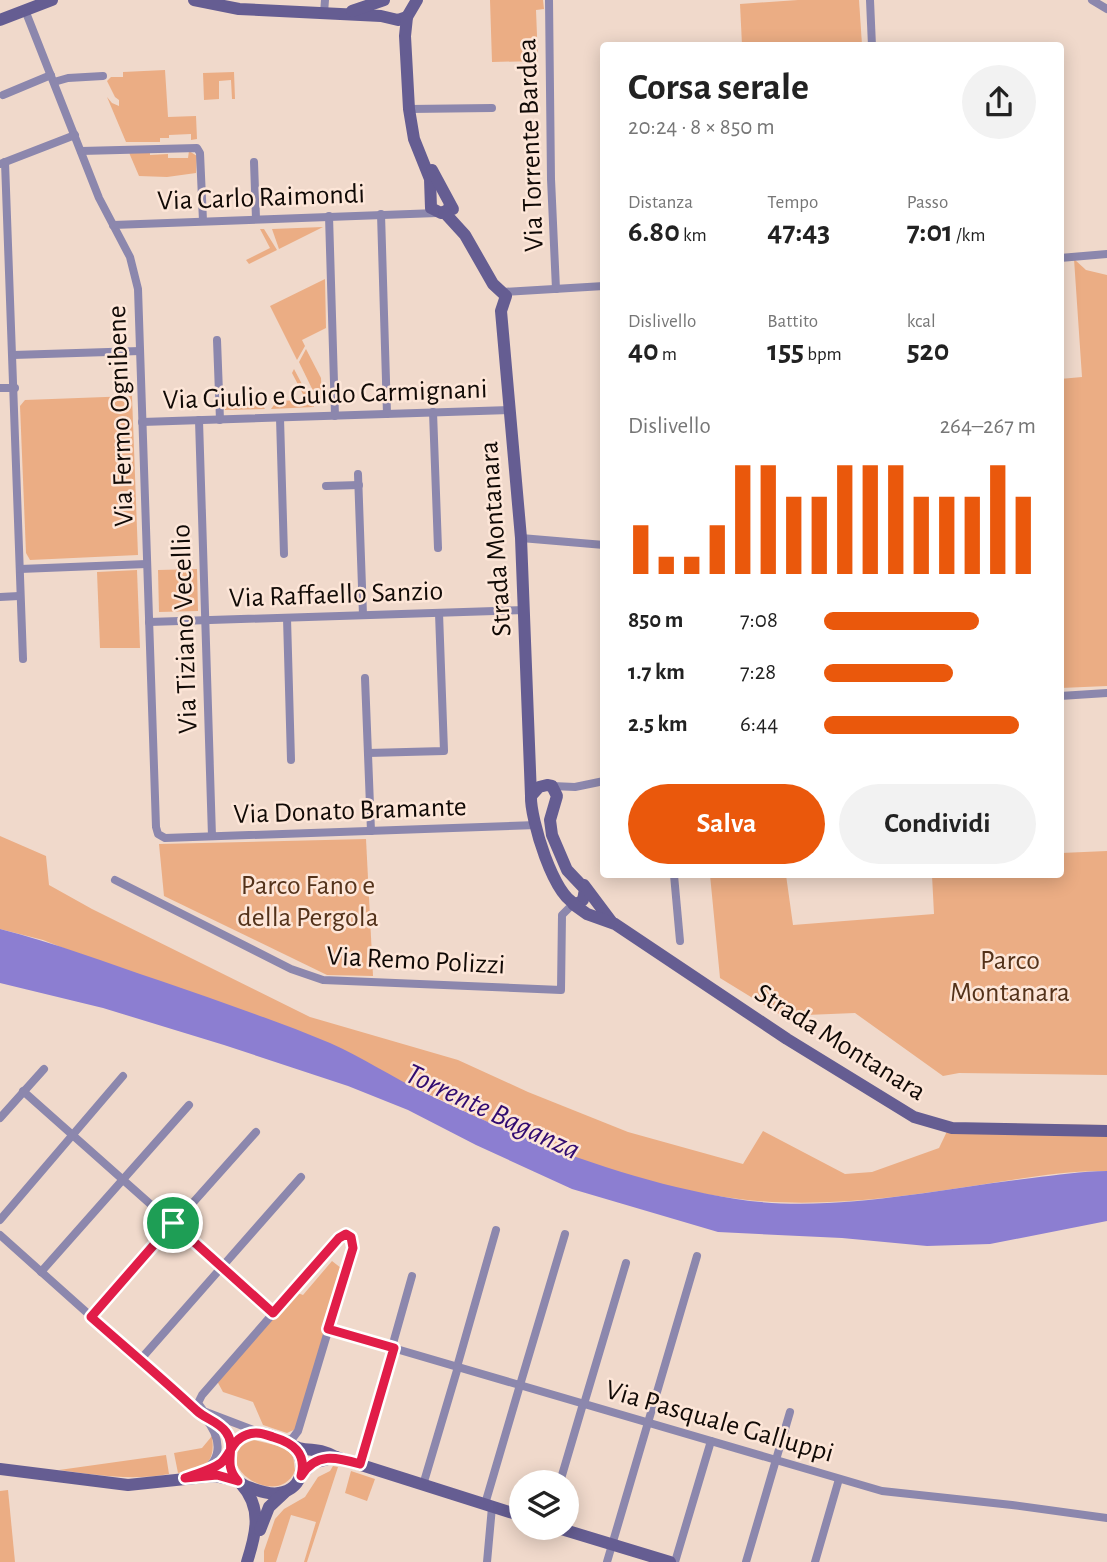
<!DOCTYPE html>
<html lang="it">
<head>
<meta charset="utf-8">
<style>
	:root { --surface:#fff; --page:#f2f2f2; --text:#222; --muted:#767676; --accent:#ea580c }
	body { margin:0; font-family:"Alegreya Sans",sans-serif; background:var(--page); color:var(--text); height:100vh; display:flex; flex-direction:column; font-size:26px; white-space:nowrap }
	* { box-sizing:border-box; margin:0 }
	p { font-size:23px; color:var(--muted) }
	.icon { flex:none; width:38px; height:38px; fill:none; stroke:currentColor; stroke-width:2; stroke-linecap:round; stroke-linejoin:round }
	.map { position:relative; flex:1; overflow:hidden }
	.panel { position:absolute; left:600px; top:42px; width:464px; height:836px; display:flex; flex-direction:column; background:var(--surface); border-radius:7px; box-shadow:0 4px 18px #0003 }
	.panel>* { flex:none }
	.tools { position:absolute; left:509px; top:1470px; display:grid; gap:14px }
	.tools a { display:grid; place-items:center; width:70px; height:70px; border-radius:50%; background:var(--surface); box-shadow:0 4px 18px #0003; font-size:35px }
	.pin { position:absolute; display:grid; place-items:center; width:60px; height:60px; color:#fff; margin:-30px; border:4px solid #fff; border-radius:50%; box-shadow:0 2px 7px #0007 }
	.round { display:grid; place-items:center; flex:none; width:74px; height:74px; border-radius:37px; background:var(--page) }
	.head { display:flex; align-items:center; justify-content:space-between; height:119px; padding:0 28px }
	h1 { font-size:38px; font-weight:700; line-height:52px }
	.figures { display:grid; grid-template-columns:repeat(3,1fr); gap:10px; height:119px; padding:7px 28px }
	.figures div { display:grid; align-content:center }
	.figures b { font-size:30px; font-weight:700 }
	.figures small { font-size:19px; font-weight:400 }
	.figures p { font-size:19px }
	.chart { height:196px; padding:14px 28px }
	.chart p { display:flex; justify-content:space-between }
	.chart svg { width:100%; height:126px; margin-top:7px; stroke:var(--accent); stroke-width:6 }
	.action { display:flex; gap:14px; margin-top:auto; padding:14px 28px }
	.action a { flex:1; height:80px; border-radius:42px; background:var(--accent); color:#fff; font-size:28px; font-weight:700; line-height:80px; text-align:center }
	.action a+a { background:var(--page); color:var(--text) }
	ul { padding:0 28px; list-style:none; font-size:23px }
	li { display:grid; grid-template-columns:112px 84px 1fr; align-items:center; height:52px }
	li i { height:18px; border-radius:9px; background:var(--accent) }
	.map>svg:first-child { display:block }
</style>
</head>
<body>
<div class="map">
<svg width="1107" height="1562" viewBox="0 0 1107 1562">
	<rect width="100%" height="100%" fill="#f0d9cb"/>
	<g fill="#ebad84">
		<path d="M490 0H543L544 9 536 10 538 61 492 62Z"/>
		<path d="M798 0H859L862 45H742L740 4Z"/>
		<path d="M165 70 168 117 196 116 197 139 191 140V134L169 135V138H160V142H126L107 97 112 103 119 106V100L115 97 107 81 111 77H123V72Z"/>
		<path d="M234 72 235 99H232L231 80 219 81V99L204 100 203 73Z"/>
		<path d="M189 151 197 156 196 173 167 177 139 176 130 155 129 152H150V155L168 154V158H188Z"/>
		<path d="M323 227 279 249 272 229Z"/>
		<path d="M260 229H264L277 250 249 264 246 260 270 248Z"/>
		<path d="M1074 259 1086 270 1107 275V686L1061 688 1060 379 1082 377Z"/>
		<path d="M325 279 326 328 302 340 305 346 297 360 270 306Z"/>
		<path d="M306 349 321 378 322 401H318L299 362Z"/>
		<path d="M294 369 314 407 271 409 277 401 306 400 292 373Z"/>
		<path d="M132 396 138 555 30 560 26 553 20 406 25 400Z"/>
		<path d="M259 401 265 409 225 410V402Z"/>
		<path d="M197 569 198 611 159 612 158 570Z"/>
		<path d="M137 570 140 648H100L97 572Z"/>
		<path d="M0 836 46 856 49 885 92 909 310 1017 458 1060 528 1092 628 1132 743 1164 763 1131 845 1174 872 1172 939 1148 951 1123 1107 1125V1171C1065 1170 1021 1179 979 1185 901 1197 819 1209 739 1199 657 1189 574 1160 499 1127 471 1115 445 1101 417 1089 293 1039 168 990 43 940L0 929Z"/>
		<path d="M366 839 373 976 327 975 164 896 159 844Z"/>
		<path d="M1107 851V1075L959 1073 943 1076 855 1013 782 1016 720 978 710 875H786L793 925 934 914 932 875H1060L1061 853Z"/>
		<path d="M332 1261 341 1268 337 1281 339 1282 296 1429 287 1433 263 1425 253 1402 223 1392 217 1381 283 1305 285 1307 296 1296 295 1292 303 1295Z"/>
		<path d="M212 1436C216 1466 203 1468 178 1473L174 1453 202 1448Z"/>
		<path d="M254 1440 283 1447 293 1455 295 1471C276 1514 201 1456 254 1440Z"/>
		<path d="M166 1455 169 1474C131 1481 96 1475 59 1470Z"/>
		<path d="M333 1466 338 1467 307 1562H304L316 1522 291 1515 276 1562H264V1551L275 1519 284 1509 305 1497 318 1477 330 1471Z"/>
		<path d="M351 1471 375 1479 367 1501 345 1493Z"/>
		<path d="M8 1490 15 1562H0V1491Z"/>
	</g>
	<path fill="#8c7ed1" d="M0 929C55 943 107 963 161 981 218 1001 275 1020 330 1043 362 1057 392 1077 423 1092 523 1140 626 1181 736 1199 831 1214 937 1189 1032 1178 1057 1175 1082 1171 1107 1171V1221L990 1244 927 1246 842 1238 718 1232 572 1189 476 1145 408 1110 348 1086 224 1045 103 1008 0 983Z"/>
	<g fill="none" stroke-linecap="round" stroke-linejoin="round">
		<g stroke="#8c87ad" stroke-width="8">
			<path d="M549 0 551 179 556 289"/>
			<path d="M870 0 872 46"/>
			<path d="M1092 0 1107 9"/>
			<path d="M25 10 99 198 130 257 138 289 156 827 158 834 165 838 537 825"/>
			<path d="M324 13 325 0"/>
			<path d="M54 82 68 78 103 76"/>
			<path d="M3 95 51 75"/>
			<path d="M409 109 492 108"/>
			<path d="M81 151 197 148 200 153 203 221"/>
			<path d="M5 162 23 659"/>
			<path d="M254 162 256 219"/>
			<path d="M0 164 75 135"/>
			<path d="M381 214 387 414"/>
			<path d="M329 216 335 416"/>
			<path d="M113 225 437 213"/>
			<path d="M1060 258 1107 254"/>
			<path d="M502 292 604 286"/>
			<path d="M217 340 220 420"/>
			<path d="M13 355 140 351"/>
			<path d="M0 388H15"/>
			<path d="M433 412 438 548"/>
			<path d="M280 418 284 554"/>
			<path d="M199 420 212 836"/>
			<path d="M142 422 510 410"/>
			<path d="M358 474 363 615"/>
			<path d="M326 486 359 485"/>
			<path d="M521 538 604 545"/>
			<path d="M20 569 147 564"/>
			<path d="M0 597 19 596"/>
			<path d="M287 618 291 760"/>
			<path d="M149 622 525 610"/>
			<path d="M365 678 371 831"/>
			<path d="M1060 696 1107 693"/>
			<path d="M368 753 444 751 439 613"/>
			<path d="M552 786 575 787 604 781"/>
			<path d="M674 875 680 941"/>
			<path d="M115 880 291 969 323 980 561 990 562 915 573 904"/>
			<path d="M23 1091 273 1313"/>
			<path d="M0 1118 44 1069"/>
			<path d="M0 1220 123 1076"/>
			<path d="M0 1235 197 1411C212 1422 231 1428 231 1449"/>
			<path d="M41 1272 189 1105"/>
			<path d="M91 1317 256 1132"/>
			<path d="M328 1329 882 1491 1012 1505 1107 1518"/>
			<path d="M392 1347 412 1276"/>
			<path d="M140 1360 301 1177"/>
			<path d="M457 1367 496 1230"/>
			<path d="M520 1385 565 1234"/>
			<path d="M584 1404 626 1263"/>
			<path d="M203 1410 198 1403 202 1395 338 1239 343 1235H349L353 1241V1248L298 1431 292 1439 283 1440"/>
			<path d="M206 1412 256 1431"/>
			<path d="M360 1464 394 1348"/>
			<path d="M201 1472C225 1459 220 1436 205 1418"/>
			<path d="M560 1482 583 1404"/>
			<path d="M423 1485 458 1367"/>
			<path d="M485 1504 520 1385"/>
			<path d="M487 1562 492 1507"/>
			<path d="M607 1562 697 1256"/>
			<path d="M675 1562 711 1441"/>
			<path d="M746 1562 790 1412"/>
			<path d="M815 1562 839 1479"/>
		</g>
		<g stroke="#655d92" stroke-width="12">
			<path d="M194 0 239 9 381 16 398 20 407 17"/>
			<path d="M417 0 407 17 405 36 409 109 414 139 430 179 431 208 441 213 448 210 450 205"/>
			<path d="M352 11 384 0"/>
			<path d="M0 20 52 0"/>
			<path d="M432 170 453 209"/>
			<path d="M444 212 465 235 493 284 506 296 501 311 521 538 531 796"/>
			<path d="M547 785 552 786 557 796 550 820 552 835 567 870 585 889 583 900 577 904C554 899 530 818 531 796L539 787Z"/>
			<path d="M584 885 611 921"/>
			<path d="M573 904 587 914 615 924 787 1039 914 1117 952 1128 1107 1131"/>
			<path d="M291 1444C308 1459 305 1489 279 1493 269 1495 257 1490 248 1487 223 1477 222 1442 248 1434 267 1428 283 1443 299 1448 313 1451 323 1449 336 1457L522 1516"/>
			<path d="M0 1469 128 1485 214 1476 238 1481"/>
			<path d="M301 1476 313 1463 336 1457"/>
			<path d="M241 1484C263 1508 256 1534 247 1562"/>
			<path d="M558 1528 670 1562"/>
			<path d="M260 1530 269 1507 284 1493"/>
		</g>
	</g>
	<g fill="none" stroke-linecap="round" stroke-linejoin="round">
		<g stroke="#fff" stroke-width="14">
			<path id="route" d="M173 1223 91 1317C126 1348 162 1378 196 1410 205 1419 218 1421 226 1432 238 1448 221 1463 238 1481L217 1475 185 1478C197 1473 210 1471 221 1463 231 1454 232 1440 246 1435 256 1431 264 1434 273 1437 293 1443 307 1453 301 1476 316 1452 336 1457 360 1464L394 1348 328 1329 353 1248 351 1237 346 1234 339 1238 273 1313 173 1223"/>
		</g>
		<use href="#route" stroke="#e11d48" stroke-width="9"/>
	</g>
	<g text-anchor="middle" stroke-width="5" stroke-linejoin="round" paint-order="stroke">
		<g font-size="28" fill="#110a06" stroke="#fde6d8">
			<text transform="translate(529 145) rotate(-92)" y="10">Via Torrente Bardea</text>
			<text transform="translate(261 196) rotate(-2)" y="10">Via Carlo Raimondi</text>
			<text transform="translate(325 393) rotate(-2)" y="10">Via Giulio e Guido Carmignani</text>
			<text transform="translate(119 416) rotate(-92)" y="10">Via Fermo Ognibene</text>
			<text transform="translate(494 539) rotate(-94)" y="10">Strada Montanara</text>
			<text transform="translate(336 593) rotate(-2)" y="10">Via Raffaello Sanzio</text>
			<text transform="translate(183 629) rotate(-92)" y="10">Via Tiziano Vecellio</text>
			<text transform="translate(350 809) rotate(-2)" y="10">Via Donato Bramante</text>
			<text transform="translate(416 959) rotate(3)" y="10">Via Remo Polizzi</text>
			<text transform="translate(841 1041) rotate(32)" y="10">Strada Montanara</text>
			<text transform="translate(720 1420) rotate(16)" y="10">Via Pasquale Galluppi</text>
		</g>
		<g font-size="28" fill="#53321a" stroke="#fde6d8">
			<text x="308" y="894">Parco Fano e<tspan x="308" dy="32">della Pergola</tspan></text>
			<text x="1010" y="969">Parco<tspan x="1010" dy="32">Montanara</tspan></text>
		</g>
		<g font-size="30" font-style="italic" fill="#310b71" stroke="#fde6d8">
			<text transform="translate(493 1111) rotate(25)" y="10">Torrente Baganza</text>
		</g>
	</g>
</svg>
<div class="tools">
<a><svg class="icon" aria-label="layers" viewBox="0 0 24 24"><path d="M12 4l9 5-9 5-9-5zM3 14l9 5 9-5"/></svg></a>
</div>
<div class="pin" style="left:173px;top:1223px;background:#1e9e55"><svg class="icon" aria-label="arrive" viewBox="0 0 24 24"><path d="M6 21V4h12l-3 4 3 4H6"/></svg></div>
<section class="panel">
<div class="head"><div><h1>Corsa serale</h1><p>20:24 · 8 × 850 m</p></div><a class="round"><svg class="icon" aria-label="share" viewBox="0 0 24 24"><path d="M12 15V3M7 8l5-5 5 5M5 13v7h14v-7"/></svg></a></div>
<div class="figures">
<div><p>Distanza</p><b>6.80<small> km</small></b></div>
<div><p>Tempo</p><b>47:43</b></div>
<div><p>Passo</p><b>7:01<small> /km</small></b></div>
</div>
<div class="figures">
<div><p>Dislivello</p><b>40<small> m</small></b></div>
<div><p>Battito</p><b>155<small> bpm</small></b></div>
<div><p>kcal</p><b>520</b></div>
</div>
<div class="chart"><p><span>Dislivello</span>264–267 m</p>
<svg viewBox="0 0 160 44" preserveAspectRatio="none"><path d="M5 44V27M15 44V38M25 44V38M35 44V27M45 44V6M55 44V6M65 44V17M75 44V17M85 44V6M95 44V6M105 44V6M115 44V17M125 44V17M135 44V17M145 44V6M155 44V17"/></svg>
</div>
<ul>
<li><b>850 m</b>7:08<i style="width:73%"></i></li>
<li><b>1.7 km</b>7:28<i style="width:61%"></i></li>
<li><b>2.5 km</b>6:44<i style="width:92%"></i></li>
</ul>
<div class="action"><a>Salva</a><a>Condividi</a></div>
</section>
</div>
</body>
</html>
